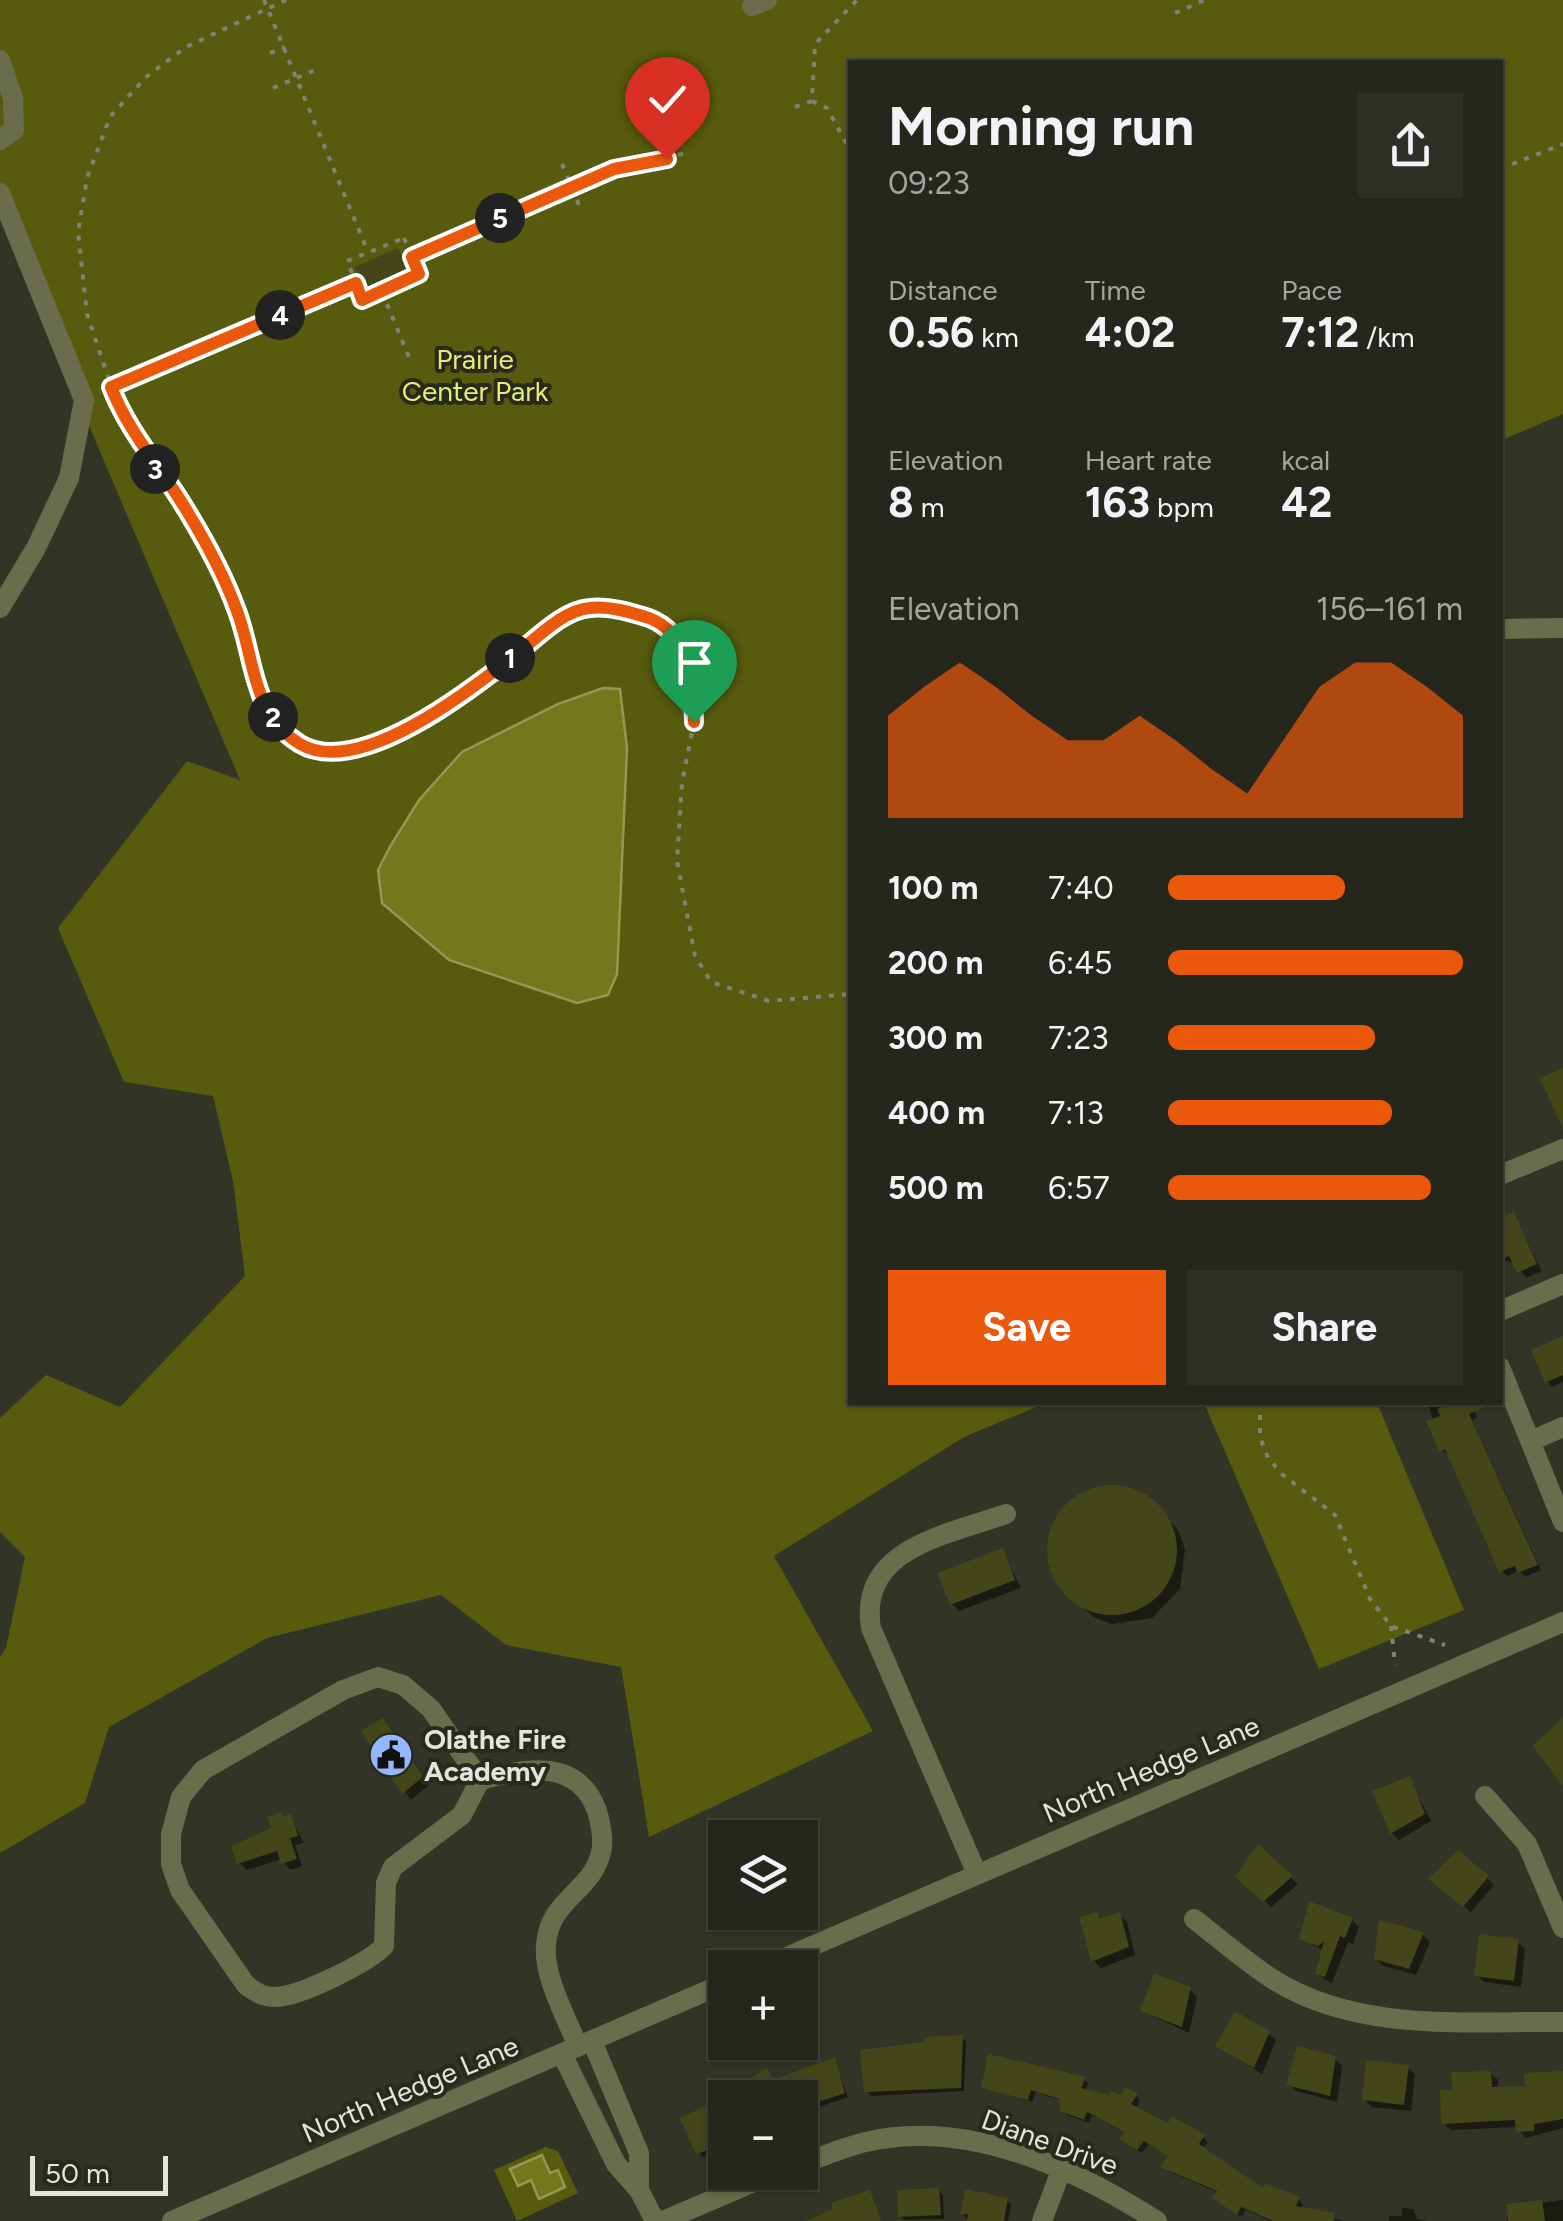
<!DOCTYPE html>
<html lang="en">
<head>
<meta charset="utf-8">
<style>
	:root { --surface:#26271c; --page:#2e2f25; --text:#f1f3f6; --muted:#a4a5a3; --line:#42443b; --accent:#ea580c }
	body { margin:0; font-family:Figtree,sans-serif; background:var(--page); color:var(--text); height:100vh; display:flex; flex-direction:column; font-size:38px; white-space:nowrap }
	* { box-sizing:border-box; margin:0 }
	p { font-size:32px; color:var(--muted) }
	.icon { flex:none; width:55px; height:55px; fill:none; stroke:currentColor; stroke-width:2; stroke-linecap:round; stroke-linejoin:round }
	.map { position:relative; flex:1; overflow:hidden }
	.panel { position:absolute; left:848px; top:60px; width:655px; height:1345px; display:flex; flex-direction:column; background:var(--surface); border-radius:0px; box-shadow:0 2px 8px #0004,0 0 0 2px var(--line) }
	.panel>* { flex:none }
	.controls { position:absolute; left:708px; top:1820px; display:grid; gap:20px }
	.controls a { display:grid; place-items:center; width:110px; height:110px; border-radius:0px; background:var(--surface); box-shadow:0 2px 8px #0004,0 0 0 2px var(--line); font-size:50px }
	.scale { position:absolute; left:30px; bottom:25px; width:138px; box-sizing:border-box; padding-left:10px; border:5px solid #e3e4db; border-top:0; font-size:28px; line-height:35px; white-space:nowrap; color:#e3e4db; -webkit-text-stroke:8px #282a1b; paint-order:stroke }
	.pin { position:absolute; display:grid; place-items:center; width:85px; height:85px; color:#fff; margin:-102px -42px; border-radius:50% 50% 50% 0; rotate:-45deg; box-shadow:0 0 10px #0007 }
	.pin .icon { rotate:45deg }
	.km { position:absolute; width:50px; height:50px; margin:-25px; border-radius:50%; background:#222; color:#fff; font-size:28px; line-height:50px; text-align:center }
	.round { display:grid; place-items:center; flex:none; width:105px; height:105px; border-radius:0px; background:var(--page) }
	.headline { display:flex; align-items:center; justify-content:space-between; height:170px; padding:0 40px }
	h1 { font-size:55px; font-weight:700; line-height:75px }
	.stats { display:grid; grid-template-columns:repeat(3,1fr); gap:15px; height:170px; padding:10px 40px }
	.stats div { display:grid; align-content:center }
	.stats b { font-size:42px; font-weight:700 }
	.stats small { font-size:28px; font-weight:400 }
	.stats p { font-size:28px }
	.chart { height:280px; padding:20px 40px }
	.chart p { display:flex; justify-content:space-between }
	.chart svg { width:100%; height:180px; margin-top:10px; fill:var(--accent); opacity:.7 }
	.cta { display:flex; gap:20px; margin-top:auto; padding:20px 40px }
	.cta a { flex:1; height:115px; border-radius:0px; background:var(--accent); color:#fff; font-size:40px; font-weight:700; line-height:115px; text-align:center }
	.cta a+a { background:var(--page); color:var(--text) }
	ul { padding:0 40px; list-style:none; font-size:32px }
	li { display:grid; grid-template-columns:160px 120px 1fr; align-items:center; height:75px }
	li i { height:25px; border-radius:12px; background:var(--accent) }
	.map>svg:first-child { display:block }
</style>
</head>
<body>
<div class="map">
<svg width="1563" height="2221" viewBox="0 0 1563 2221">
	<rect width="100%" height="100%" fill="#323425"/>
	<g fill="#565b0e">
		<path d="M0 0H1563V414L1500 441V62H850V1402L1046 1403 964 1437 774 1556 873 1731 649 1837 621 1667 506 1645 441 1595 267 1638 109 1727 85 1803 0 1853V1657L6 1648 25 1557 0 1532V1418L46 1375 120 1407 245 1276 233 1181 213 1096 124 1082 58 928 187 761 240 780 0 217Z"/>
		<path d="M1204 1403H1377L1464 1610 1319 1669Z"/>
		<path d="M545 2147 558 2151 578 2193 517 2221 494 2170Z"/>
	</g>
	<g fill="#72781c" stroke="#949855" stroke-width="2.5">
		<path d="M603 688 620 689 627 748 617 974 608 995 577 1003 449 960 382 903 378 870 391 845 419 800 462 752 558 704Z"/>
		<path d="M542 2155 550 2173 558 2170 565 2187 539 2199 531 2180 518 2186 510 2169Z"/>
	</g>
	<g fill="#0007">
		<path d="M398 251 410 274 371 291 367 287Z"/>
		<path d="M1513 1215 1542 1271 1526 1278 1515 1263 1500 1259V1221Z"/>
		<path d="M1563 1339V1382L1552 1387 1547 1381Z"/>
		<path d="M1428 1402 1472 1405 1477 1417 1472 1420 1541 1570 1525 1577 1519 1571 1507 1576 1502 1571 1449 1454 1441 1450Z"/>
		<path d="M1114 1487 1135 1491 1153 1502 1178 1530 1185 1549 1180 1589 1152 1618 1112 1624 1093 1617 1082 1606 1054 1575 1049 1555 1051 1534 1059 1514 1093 1490Z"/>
		<path d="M1002 1551 1021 1588 959 1611 952 1604Z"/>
		<path d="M390 1728 428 1786 411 1800 365 1732Z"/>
		<path d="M1409 1779 1431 1821 1399 1840 1392 1833Z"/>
		<path d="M290 1817 304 1843 295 1845 302 1866 290 1870 282 1859 247 1870 239 1863Z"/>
		<path d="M1258 1848 1298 1884 1271 1907 1238 1876Z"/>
		<path d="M1487 1878 1494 1885 1471 1912 1439 1886Z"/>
		<path d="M1119 1915 1127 1922 1135 1955 1101 1968 1094 1961 1082 1919Z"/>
		<path d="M1352 1920 1359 1927 1353 1944 1348 1942 1332 1983 1325 1980 1318 1973 1324 1951 1302 1938Z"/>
		<path d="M1381 1923 1423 1935 1430 1942 1416 1975 1384 1966 1376 1959Z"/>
		<path d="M1518 1942 1525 1949 1521 1987 1484 1982 1477 1975Z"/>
		<path d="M1190 1989 1197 1997 1189 2033 1142 2011Z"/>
		<path d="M1268 2033 1276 2040 1262 2074 1218 2046Z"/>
		<path d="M962 2038 966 2042 964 2091 871 2096 867 2091Z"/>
		<path d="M1334 2058 1342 2066 1337 2102 1296 2091 1289 2084Z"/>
		<path d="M834 2060 848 2097 804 2112 800 2098H729L740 2092 739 2087 746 2081 767 2071 774 2082Z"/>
		<path d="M1407 2067 1415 2074 1411 2111 1372 2107 1364 2099Z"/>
		<path d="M1490 2073 1498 2080V2090L1528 2088 1563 2074V2128L1525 2138 1518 2127 1451 2130 1443 2123 1454 2092Z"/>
		<path d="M1084 2079 1088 2083 1085 2092 1122 2099 1136 2096 1140 2101 1135 2109 1169 2127 1173 2120 1203 2137 1208 2142 1202 2149 1264 2192 1298 2199 1303 2204 1300 2210 1343 2221H1271L1246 2210 1242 2217 1220 2202 1219 2193 1168 2171 1163 2167 1170 2157 1149 2143 1142 2153 1127 2143 1126 2134 1092 2115 1089 2123 1067 2115 1062 2101 1036 2092 1032 2102 984 2087Z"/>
		<path d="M725 2099V2137L713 2143 717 2151 702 2157 683 2120Z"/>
		<path d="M938 2190 943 2195 944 2219 905 2220 901 2216Z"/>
		<path d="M1007 2200 1011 2205 1008 2221H969L962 2214Z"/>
		<path d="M1563 2200V2221H1507L1508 2207Z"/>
		<path d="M1402 2208 1413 2209 1417 2219 1426 2221H1389V2216H1402Z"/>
	</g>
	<g fill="#424618">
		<path d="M398 248 408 270 364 288 355 267Z"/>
		<path d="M1563 1068V1130L1540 1078Z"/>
		<path d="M1514 1212 1537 1264 1517 1273 1509 1256 1500 1260V1218Z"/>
		<path d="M1563 1336V1375L1545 1383 1531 1350Z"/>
		<path d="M1454 1402H1496L1469 1414 1538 1565 1517 1573 1515 1566 1499 1572 1445 1449 1439 1452 1426 1421 1440 1416 1437 1409Z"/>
		<circle cx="1112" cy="1550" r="65"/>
		<path d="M1003 1548 1015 1580 950 1605 937 1573Z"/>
		<path d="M1563 1717V1786L1533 1746Z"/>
		<path d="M383 1718 423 1777 402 1794 361 1731Z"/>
		<path d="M1410 1776 1425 1814 1390 1834 1372 1791Z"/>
		<path d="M282 1812 283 1817 291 1814 298 1836 290 1838 297 1859 281 1864 277 1851 237 1864 231 1846 271 1828 267 1817Z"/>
		<path d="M1258 1844 1293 1876 1263 1902 1235 1877Z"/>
		<path d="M1458 1850 1489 1876 1463 1907 1428 1879Z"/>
		<path d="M1309 1901 1353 1918 1345 1938 1340 1936 1325 1977 1315 1974 1324 1941 1318 1946 1299 1939Z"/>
		<path d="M1097 1912 1099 1918 1120 1912 1129 1947 1091 1962 1079 1917Z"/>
		<path d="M1379 1920 1424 1932 1409 1969 1374 1959Z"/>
		<path d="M1479 1934 1519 1939 1514 1981 1474 1976Z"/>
		<path d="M1154 1974 1191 1987 1182 2027 1140 2011Z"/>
		<path d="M1235 2011 1270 2031 1254 2068 1215 2046Z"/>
		<path d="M963 2035 961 2088 864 2092 860 2050 924 2042 925 2037Z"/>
		<path d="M1297 2046 1336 2056 1330 2096 1286 2085Z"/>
		<path d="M988 2054 1086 2077 1081 2088 1109 2095 1111 2091 1121 2095 1125 2087 1138 2094 1131 2104 1168 2123 1172 2116 1205 2135 1199 2144 1263 2188 1265 2183 1300 2197 1296 2206 1334 2213V2221H1273L1241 2207 1237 2215 1212 2198 1217 2191 1160 2167 1168 2156 1144 2141 1137 2150 1119 2139 1124 2132 1087 2112 1084 2120 1060 2111 1059 2099 1031 2090 1028 2100 981 2088Z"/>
		<path d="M835 2057 845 2093 800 2108V2098H740L736 2087 767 2068 773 2080Z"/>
		<path d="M1366 2060 1409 2065 1404 2105 1362 2100Z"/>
		<path d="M1491 2071 1492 2087 1525 2086 1524 2073 1563 2071V2119L1534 2124V2131L1516 2132 1515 2120 1441 2124 1440 2090H1452L1451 2072Z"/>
		<path d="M717 2100 725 2131 710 2138 714 2147 696 2155 680 2118Z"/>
		<path d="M939 2188 941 2215 898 2217 897 2190Z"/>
		<path d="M965 2189 1008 2198 1004 2221H967L968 2214 960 2215Z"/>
		<path d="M870 2190 881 2221H806L833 2209 831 2203Z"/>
		<path d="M1542 2200 1545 2221H1508L1506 2204Z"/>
	</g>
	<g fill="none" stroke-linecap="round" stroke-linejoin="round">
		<g stroke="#828377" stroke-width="4" stroke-dasharray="5 8" stroke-linecap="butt">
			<path d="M264 0 368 252"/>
			<path d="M286 0 186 47 146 77 110 117 87 178 78 232 87 314 113 392 152 464 182 502 237 611 259 698 301 745 335 754 387 741 554 624 586 608 624 610 656 621 681 644 693 680 694 722 682 783 677 861 695 956 711 982 769 1001 850 994"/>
			<path d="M1175 13 1205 0"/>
			<path d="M270 53 285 47"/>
			<path d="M273 88 320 68"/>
			<path d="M812 101 827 108 850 150"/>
			<path d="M795 107 812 101 815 44 857 0"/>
			<path d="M562 164 581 210"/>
			<path d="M1500 169 1563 144"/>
			<path d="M404 238 419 274 363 300 347 261Z"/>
			<path d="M412 257 615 169 690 152"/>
			<path d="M382 292 411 362"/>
			<path d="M111 387 355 283"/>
			<path d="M1260 1402V1437L1268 1458 1283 1475 1335 1515 1370 1599 1391 1626 1445 1645"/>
			<path d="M1391 1626 1395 1665"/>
		</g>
		<g stroke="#696d4b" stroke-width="20">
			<path d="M752 6 767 0"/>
			<path d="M0 60 13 98 14 130 0 140"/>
			<path d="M0 193 84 400 69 478 36 548 0 608"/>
			<path d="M1500 629 1563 628"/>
			<path d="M1500 1175 1563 1149"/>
			<path d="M1500 1311 1563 1284"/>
			<path d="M1500 1367 1563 1522"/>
			<path d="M1531 1441 1563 1427"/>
			<path d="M480 1780 462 1815 393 1867 386 1883 384 1946C368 1963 299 1997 275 1997 262 1997 256 1992 246 1985L180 1890 171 1864V1834L181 1797 203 1770 343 1690 378 1677 403 1685 431 1709 480 1780C523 1768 578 1757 597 1811 601 1825 605 1842 600 1856 589 1893 549 1900 546 1945 543 1977 567 2018 578 2047"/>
			<path d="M1485 1796 1527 1844 1563 1928"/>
			<path d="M977 1874 871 1628C858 1548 947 1535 1006 1514"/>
			<path d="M1194 1919C1220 1939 1246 1962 1274 1980 1358 2033 1469 2021 1563 2022"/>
			<path d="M761 1968 1563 1622"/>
			<path d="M592 2041 639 2153V2190"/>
			<path d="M562 2054 616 2164 639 2190 655 2221"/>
			<path d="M800 2164C822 2157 844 2147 866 2142 967 2118 1074 2168 1157 2221"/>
			<path d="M172 2221 725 1983"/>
			<path d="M663 2221 777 2172"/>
			<path d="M1042 2221 1061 2171"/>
		</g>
	</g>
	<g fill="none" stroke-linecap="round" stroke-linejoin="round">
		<g stroke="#fff" stroke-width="20">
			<path id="route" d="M667 159 614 169 412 257 419 274 362 300 356 283 111 387C128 431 158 464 182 503 202 535 224 575 237 611 255 658 251 714 300 744 359 779 474 688 520 651 539 636 564 610 590 608 610 606 630 612 649 618 691 634 693 684 694 722"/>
		</g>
		<use href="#route" stroke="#ea580c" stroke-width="12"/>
	</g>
	<defs>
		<g id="civic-disc" transform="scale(2.25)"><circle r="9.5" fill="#93b7fd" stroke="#282a1b"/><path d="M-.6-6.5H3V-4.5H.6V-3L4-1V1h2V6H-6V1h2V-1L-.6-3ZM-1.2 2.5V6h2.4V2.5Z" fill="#111"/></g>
	</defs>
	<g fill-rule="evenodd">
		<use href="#civic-disc" x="391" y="1755"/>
	</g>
	<g text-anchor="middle" stroke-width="8" stroke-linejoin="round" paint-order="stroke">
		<g font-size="28" fill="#e4ee7a" stroke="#282a1b">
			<text x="475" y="369">Prairie<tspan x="475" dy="32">Center Park</tspan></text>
		</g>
		<g font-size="28" font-weight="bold" fill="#e3e4db" stroke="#282a1b" text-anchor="start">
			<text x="424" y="1749">Olathe Fire<tspan x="424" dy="32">Academy</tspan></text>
		</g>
		<g font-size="28" fill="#e3e4db" stroke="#282a1b">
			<text transform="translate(1151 1769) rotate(-23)" y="10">North Hedge Lane</text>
			<text transform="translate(410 2089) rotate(-23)" y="10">North Hedge Lane</text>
			<text transform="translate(1050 2142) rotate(20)" y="10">Diane Drive</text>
		</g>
	</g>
</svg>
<div class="controls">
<a><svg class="icon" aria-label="layers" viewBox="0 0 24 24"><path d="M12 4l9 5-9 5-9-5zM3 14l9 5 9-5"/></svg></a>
<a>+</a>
<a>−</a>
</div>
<div class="scale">50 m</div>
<div class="pin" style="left:694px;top:722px;background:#1e9e55"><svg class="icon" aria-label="arrive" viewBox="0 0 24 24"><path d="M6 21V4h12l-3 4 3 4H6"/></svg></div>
<div class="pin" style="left:667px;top:159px;background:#d93025"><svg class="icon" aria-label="check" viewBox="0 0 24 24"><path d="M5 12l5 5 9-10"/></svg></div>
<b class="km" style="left:510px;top:658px">1</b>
<b class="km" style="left:273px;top:717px">2</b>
<b class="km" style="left:155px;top:469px">3</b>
<b class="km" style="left:280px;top:315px">4</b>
<b class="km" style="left:500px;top:218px">5</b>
<section class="panel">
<div class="headline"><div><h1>Morning run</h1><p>09:23</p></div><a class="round"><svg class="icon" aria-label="share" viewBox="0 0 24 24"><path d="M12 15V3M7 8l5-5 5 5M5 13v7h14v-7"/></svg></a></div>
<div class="stats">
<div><p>Distance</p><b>0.56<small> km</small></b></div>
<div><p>Time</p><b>4:02</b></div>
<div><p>Pace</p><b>7:12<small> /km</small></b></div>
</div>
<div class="stats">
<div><p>Elevation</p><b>8<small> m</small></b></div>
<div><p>Heart rate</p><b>163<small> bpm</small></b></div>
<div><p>kcal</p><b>42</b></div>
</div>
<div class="chart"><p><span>Elevation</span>156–161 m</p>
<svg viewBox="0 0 160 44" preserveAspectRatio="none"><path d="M0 44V19L10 12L20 6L30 12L40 19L50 25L60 25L70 19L80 25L90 32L100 38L110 25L120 12L130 6L140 6L150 12L160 19V44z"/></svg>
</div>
<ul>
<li><b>100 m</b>7:40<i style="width:60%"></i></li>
<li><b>200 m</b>6:45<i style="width:100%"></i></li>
<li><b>300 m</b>7:23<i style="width:70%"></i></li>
<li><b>400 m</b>7:13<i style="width:76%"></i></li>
<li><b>500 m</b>6:57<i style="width:89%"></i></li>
</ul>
<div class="cta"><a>Save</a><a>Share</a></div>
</section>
</div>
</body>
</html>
